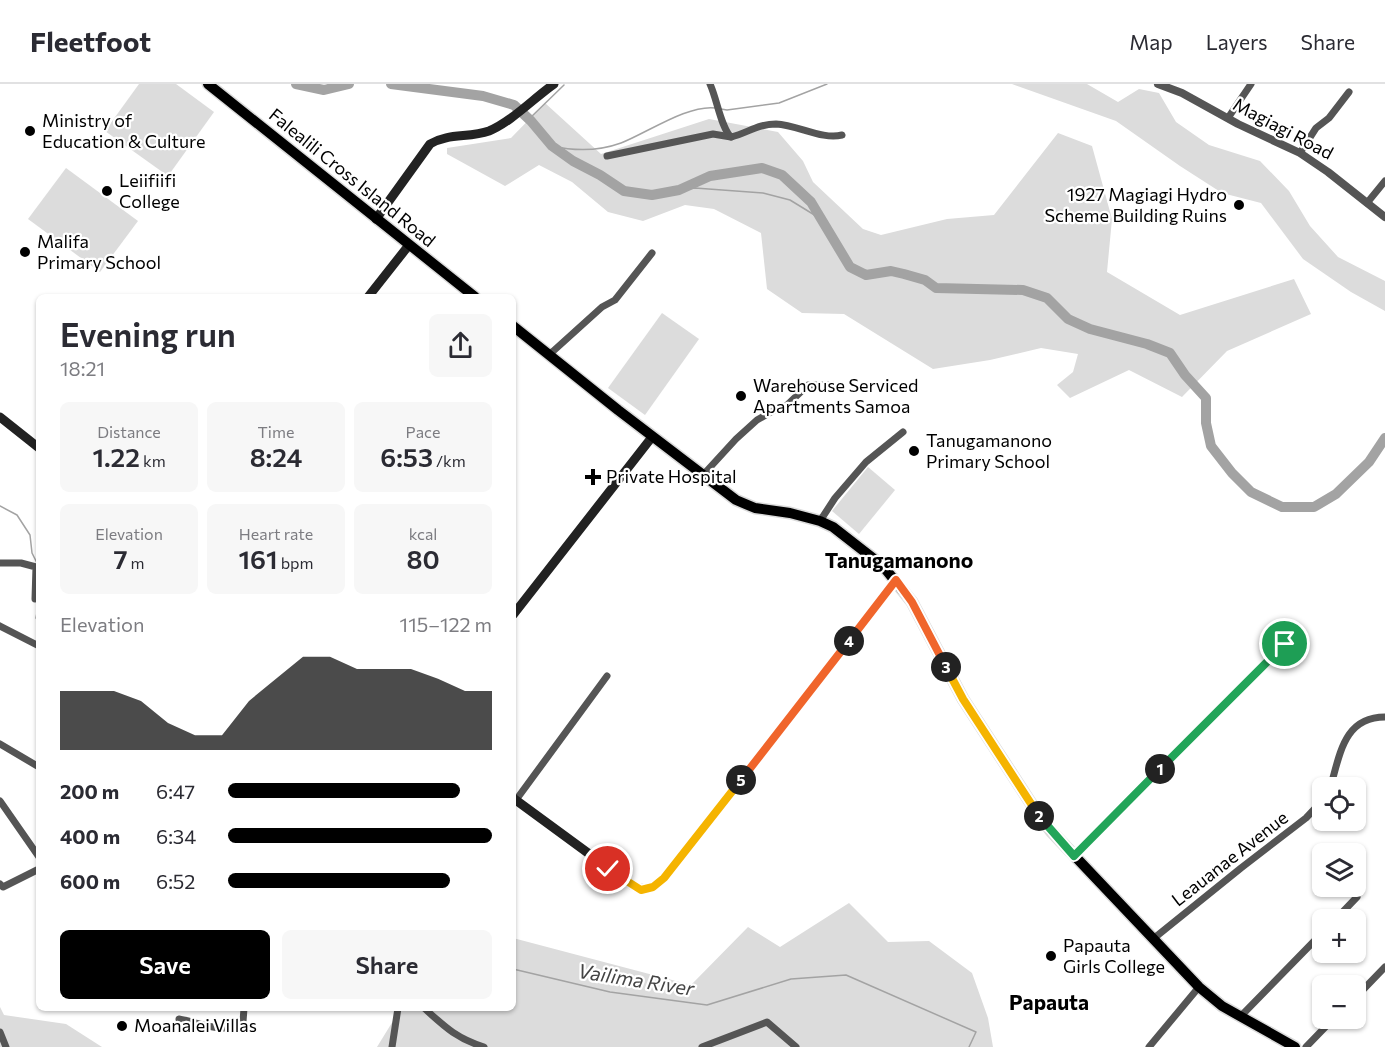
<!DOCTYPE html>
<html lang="en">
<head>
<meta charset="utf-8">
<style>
	:root { --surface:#fff; --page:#f7f7f7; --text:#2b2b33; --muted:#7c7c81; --line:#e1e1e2; --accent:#000 }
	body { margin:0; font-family:Commissioner,sans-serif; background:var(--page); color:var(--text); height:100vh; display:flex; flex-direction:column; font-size:22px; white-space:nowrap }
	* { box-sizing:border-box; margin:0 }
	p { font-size:20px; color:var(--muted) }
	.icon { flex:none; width:33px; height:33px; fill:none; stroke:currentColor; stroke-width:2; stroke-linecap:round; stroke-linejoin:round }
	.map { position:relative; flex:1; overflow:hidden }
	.details { position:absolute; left:36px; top:210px; width:480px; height:717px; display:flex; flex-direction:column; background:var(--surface); border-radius:9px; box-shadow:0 2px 4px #0004 }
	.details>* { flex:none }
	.controls { position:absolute; left:1312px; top:693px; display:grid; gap:12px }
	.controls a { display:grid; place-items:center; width:54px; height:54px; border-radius:9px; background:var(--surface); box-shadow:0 2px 4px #0004; font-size:30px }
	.pin { position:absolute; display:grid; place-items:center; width:51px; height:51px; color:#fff; margin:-26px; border:3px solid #fff; border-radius:50%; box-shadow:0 2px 6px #0007 }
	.km { position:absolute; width:30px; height:30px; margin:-15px; border-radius:50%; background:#222; color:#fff; font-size:16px; line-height:30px; text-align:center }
	.round { display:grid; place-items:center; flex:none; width:63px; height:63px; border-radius:9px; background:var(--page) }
	.overview { display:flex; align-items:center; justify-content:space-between; height:102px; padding:0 24px }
	h1 { font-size:33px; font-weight:600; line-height:45px }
	.figures { display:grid; grid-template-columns:repeat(3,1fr); gap:9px; height:102px; padding:6px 24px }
	.figures div { display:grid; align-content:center; border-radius:9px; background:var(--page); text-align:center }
	.figures b { font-size:26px; font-weight:600 }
	.figures small { font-size:16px; font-weight:400 }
	.figures p { font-size:16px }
	.chart { height:168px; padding:12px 24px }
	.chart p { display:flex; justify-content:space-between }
	.chart svg { width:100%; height:108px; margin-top:6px; fill:var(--accent); opacity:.7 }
	.button { display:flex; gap:12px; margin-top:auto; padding:12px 24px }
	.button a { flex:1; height:69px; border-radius:9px; background:var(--accent); color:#fff; font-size:24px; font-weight:600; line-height:69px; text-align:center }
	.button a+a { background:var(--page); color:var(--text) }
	ul { padding:0 24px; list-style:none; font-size:20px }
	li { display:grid; grid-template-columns:96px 72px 1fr; align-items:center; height:45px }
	li i { height:15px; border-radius:8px; background:var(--accent) }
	header { display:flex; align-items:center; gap:36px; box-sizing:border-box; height:84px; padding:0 30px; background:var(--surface); border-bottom:2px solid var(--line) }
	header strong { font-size:28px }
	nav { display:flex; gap:33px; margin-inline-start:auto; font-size:21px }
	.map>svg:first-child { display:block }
</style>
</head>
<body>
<header>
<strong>Fleetfoot</strong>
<nav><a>Map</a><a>Layers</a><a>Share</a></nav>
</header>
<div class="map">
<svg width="1385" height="963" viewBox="0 0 1385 963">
	<rect width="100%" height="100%" fill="#fff"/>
	<g fill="#dcdcdc">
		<path d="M139 0H176L214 28 168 92 105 47Z"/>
		<path d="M1012 0H1087L1118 18 1139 5 1159 9 1176 38 1209 61 1260 77 1289 107 1310 142 1338 173 1385 197V227L1351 208 1303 175 1261 119 1222 109 1180 82 1116 37Z"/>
		<path d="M545 19 601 70 709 35 778 48 803 77 813 98 863 145 881 151 947 135 994 131 1058 49 1092 62 1112 135 1107 188 1180 231 1294 195 1311 230 1227 267 1182 313 1129 286 1070 314 1057 301 1073 288 1078 270 1041 264 990 276 933 285 844 230 802 229 767 205 761 149 714 125 685 121 643 137 608 128 572 98 539 81 505 102 447 70V64L511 54Z"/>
		<path d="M66 84 138 137 100 188 28 135Z"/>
		<path d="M662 229 699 255 645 331 608 304Z"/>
		<path d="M868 383 895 406 859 450 832 427Z"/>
		<path d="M849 819 888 858 929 857 972 889 988 934 993 963H377L401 924H513V854L691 901 748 843 780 863Z"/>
		<path d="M0 923 4 931 66 940 102 963H0Z"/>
	</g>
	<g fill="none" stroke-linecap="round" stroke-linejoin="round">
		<g stroke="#a3a3a3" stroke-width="1.5">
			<path d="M721 25 727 26 779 19 827 0"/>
			<path d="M529 35 564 1"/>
			<path d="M552 62C574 67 599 67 621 59 647 49 688 20 716 24"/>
			<path d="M679 106 695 104 763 109 790 116 821 135"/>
			<path d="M0 422 17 431 30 451 32 469 38 481"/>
			<path d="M39 519 36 534 39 538"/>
			<path d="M513 885 610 908 707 921 791 895 846 891 976 948 969 963"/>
		</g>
		<g stroke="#a3a3a3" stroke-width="10">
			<path d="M296 0 324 6 349 0"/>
			<path d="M391 0 483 12 514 21 531 37 552 62 573 77 600 91 624 107 652 111 679 106 710 92 762 84 782 91 811 118 850 183 866 191 891 187 904 190 925 196 936 204 1023 206 1047 214 1068 235 1090 245 1147 260 1170 269 1185 291 1206 314V339L1211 362 1232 389 1251 408 1282 423H1314L1336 410 1369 378 1385 354"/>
		</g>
		<g stroke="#dbdbdb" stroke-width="13">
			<g id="primary">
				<path d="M208 0 475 213"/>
				<path d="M513 242 618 326 736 416 755 424 790 429 820 437 833 443 883 482 912 518 963 615 1034 724 1051 747 1199 903 1222 922 1295 963"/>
			</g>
		</g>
		<g stroke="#555" stroke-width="7">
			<path d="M710 0C717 15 721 44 731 53 748 49 757 40 776 40 798 41 822 56 842 51"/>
			<path d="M1228 34 1251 0"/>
			<path d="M1300 69 1316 44 1329 34 1349 8"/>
			<path d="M607 72 713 50 731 53"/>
			<path d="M1367 119 1385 97"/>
			<path d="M550 270 602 223 615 216 652 169"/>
			<path d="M703 391 736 355 757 336 776 325 785 323 808 301H832"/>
			<path d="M820 437 835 414 866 378 903 348"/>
			<path d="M0 479H21L36 483 35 515"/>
			<path d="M0 542 39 562"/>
			<path d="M0 660 39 683"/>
			<path d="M1330 704C1340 672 1343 633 1385 633"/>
			<path d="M516 716 607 592"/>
			<path d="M0 717 39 773"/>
			<path d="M1074 772 1285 560"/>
			<path d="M0 800 3 803 39 785"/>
			<path d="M1335 836 1357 813"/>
			<path d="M1153 855 1241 784 1306 734 1323 716"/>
			<path d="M1356 913 1385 883"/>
			<path d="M424 924C445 943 456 954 484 963"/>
			<path d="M1241 932 1323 848"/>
			<path d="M179 935C198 938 227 952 243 938L244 924"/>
			<path d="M0 948 6 963"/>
			<path d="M392 963 398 924"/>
			<path d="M702 963 767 938 796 963"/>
			<path d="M1149 963 1199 903"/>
			<path d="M1306 963 1334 934"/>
		</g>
		<path stroke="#555" stroke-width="8" d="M1158 0 1182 9 1238 40 1300 69 1328 88 1385 133"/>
		<g stroke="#222" stroke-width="9">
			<path d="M376 135 430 60C448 49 469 54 489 47 511 38 534 14 554 0"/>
			<path d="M368 213 409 161"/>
			<path d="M0 333 39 364"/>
			<path d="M513 531 652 353"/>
			<path d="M513 714 633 802C649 809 658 800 669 788L896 497"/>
		</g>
		<use href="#primary" stroke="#000" stroke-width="10"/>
	</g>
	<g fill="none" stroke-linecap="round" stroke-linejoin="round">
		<g stroke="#fff" stroke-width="12">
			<path id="split-1" d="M1160 685 1285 560"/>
		</g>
		<g stroke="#fff" stroke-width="12">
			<path id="split-2" d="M1039 732 1074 772 1160 685"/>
		</g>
		<g stroke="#fff" stroke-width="12">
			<path id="split-3" d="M946 583 963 615 1039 732"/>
		</g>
		<g stroke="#fff" stroke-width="12">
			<path id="split-4" d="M849 557 896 496 912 518 946 583"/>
		</g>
		<g stroke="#fff" stroke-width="12">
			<path id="split-5" d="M741 696 849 557"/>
		</g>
		<g stroke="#fff" stroke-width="12">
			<path id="split-6" d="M608 785 641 806 653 803 664 794 741 696"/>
		</g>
		<use href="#split-1" stroke="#22a559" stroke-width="8"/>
		<use href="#split-2" stroke="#22a559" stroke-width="8"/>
		<use href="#split-3" stroke="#f5b400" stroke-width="8"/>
		<use href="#split-4" stroke="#f0652b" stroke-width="8"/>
		<use href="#split-5" stroke="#f0652b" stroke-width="8"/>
		<use href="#split-6" stroke="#f5b400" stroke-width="8"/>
	</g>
	<g fill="#000" stroke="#fff" stroke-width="2">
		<circle cx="30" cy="47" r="6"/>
		<circle cx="107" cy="107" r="6"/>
		<circle cx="1239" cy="121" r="6"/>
		<circle cx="25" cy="168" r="6"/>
		<circle cx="741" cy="312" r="6"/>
		<circle cx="914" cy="367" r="6"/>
		<path d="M590 384h6v6h6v6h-6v6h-6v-6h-6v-6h6z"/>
		<circle cx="1051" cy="872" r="6"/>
		<circle cx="122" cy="942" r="6"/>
	</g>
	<g text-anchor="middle" stroke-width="4.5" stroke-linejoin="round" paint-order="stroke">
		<g font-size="18" fill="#000" stroke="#fff" text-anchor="start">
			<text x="42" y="43">Ministry of<tspan x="42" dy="21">Education &amp; Culture</tspan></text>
			<text x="119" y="103">Leiifiifi<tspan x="119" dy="21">College</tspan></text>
			<text x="1227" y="117" text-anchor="end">1927 Magiagi Hydro<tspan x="1227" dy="21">Scheme Building Ruins</tspan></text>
			<text x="37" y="164">Malifa<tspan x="37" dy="21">Primary School</tspan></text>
			<text x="753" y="308">Warehouse Serviced<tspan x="753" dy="21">Apartments Samoa</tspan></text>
			<text x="926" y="363">Tanugamanono<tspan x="926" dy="21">Primary School</tspan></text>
			<text x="606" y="399">Private Hospital</text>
			<text x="1063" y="868">Papauta<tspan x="1063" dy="21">Girls College</tspan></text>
			<text x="134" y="948">Moanalei Villas</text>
		</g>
		<g font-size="18" fill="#000" stroke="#fff">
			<text transform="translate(1283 45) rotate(28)" y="6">Magiagi Road</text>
			<text transform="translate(352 94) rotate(39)" y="6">Falealili Cross Island Road</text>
			<text transform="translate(1230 775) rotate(-38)" y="6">Leauanae Avenue</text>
		</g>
		<g font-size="20" font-style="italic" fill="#444" stroke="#fff">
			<text transform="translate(636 896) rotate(9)" y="7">Vailima River</text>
		</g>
		<g font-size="21" font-weight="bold" fill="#000" stroke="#fff">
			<text x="899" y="484">Tanugamanono</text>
			<text x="1049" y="926">Papauta</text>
		</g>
	</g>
</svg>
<div class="controls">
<a><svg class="icon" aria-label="locate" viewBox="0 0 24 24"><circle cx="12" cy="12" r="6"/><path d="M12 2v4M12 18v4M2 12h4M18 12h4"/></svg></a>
<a><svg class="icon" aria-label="layers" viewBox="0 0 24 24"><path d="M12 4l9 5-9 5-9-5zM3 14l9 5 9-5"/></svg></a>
<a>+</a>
<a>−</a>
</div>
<div class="pin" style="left:1285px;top:560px;background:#1e9e55"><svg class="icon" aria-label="arrive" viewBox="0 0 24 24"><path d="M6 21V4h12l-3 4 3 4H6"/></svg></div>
<div class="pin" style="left:608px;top:785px;background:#d93025"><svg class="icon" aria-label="check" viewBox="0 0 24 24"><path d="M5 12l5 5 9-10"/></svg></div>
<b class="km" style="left:1160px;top:685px">1</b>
<b class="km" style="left:1039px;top:732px">2</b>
<b class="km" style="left:946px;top:583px">3</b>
<b class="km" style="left:849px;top:557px">4</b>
<b class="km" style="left:741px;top:696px">5</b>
<section class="details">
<div class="overview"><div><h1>Evening run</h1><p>18:21</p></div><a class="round"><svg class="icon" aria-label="share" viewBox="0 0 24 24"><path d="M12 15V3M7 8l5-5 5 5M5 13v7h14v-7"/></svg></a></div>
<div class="figures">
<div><p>Distance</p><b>1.22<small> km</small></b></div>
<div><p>Time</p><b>8:24</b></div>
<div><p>Pace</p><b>6:53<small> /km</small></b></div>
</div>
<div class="figures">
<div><p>Elevation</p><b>7<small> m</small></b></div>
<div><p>Heart rate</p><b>161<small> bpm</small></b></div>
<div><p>kcal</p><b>80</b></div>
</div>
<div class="chart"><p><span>Elevation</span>115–122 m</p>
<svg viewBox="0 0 160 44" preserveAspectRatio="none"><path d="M0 44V20L10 20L20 20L30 24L40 33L50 38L60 38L70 24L80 15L90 6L100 6L110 11L120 11L130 11L140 15L150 20L160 20V44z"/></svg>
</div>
<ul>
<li><b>200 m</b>6:47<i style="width:88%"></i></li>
<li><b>400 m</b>6:34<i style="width:100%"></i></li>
<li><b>600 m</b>6:52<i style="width:84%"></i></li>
</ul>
<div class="button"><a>Save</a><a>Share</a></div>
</section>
</div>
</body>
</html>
